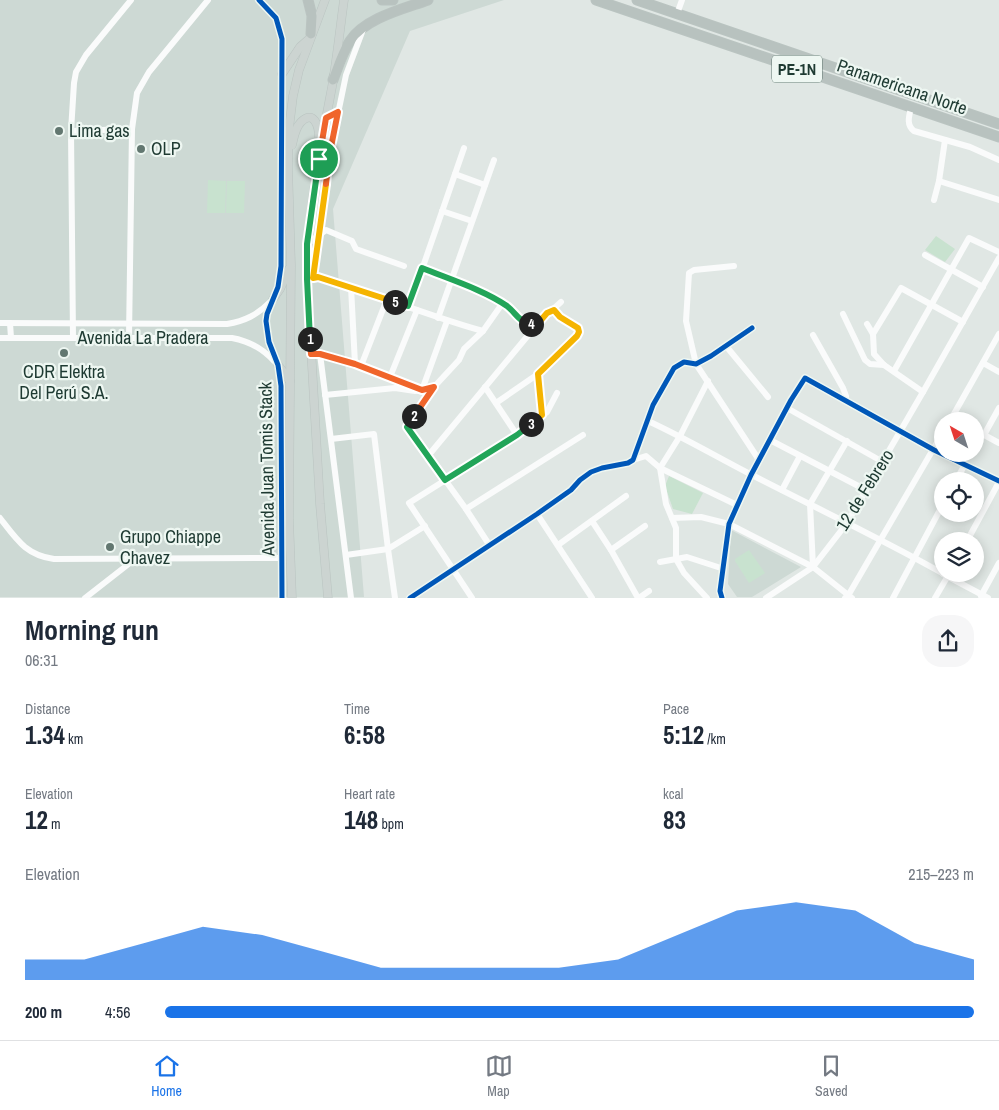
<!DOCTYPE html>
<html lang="en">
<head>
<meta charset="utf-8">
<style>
	:root { --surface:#fff; --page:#f6f6f7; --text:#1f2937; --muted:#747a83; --line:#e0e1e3; --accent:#1a73e8 }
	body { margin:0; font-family:"Archivo Narrow",sans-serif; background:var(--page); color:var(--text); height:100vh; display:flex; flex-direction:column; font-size:19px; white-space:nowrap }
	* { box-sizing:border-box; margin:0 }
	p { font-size:16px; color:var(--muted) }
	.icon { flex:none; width:28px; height:28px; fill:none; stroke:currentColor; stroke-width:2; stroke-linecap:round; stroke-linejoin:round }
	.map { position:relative; height:598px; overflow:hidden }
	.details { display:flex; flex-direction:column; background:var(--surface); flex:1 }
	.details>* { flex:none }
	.needle { width:32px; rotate:321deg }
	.fabs { position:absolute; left:934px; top:412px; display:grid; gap:10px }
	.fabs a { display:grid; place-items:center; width:50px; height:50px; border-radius:50%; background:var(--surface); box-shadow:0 2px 12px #0003; font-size:25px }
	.pin { position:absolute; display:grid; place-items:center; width:42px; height:42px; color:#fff; margin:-21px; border:2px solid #fff; border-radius:50%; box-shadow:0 1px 5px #0007 }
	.km { position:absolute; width:25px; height:25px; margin:-12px; border-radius:50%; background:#222; color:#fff; font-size:14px; line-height:25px; text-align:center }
	.round { display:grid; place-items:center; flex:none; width:52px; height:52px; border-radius:20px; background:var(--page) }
	.head { display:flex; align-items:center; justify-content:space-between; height:85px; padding:0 25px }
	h1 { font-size:28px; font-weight:800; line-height:38px }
	.metrics { display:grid; grid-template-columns:repeat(3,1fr); gap:8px; height:85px; padding:5px 25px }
	.metrics div { display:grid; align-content:center }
	.metrics b { font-size:25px; font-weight:800 }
	.metrics small { font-size:14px; font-weight:400 }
	.metrics p { font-size:14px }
	.chart { height:140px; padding:10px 25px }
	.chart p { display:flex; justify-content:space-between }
	.chart svg { width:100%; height:90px; margin-top:5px; fill:var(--accent); opacity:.7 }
	ul { padding:0 25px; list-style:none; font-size:16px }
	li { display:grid; grid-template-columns:80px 60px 1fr; align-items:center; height:38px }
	li i { height:12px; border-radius:6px; background:var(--accent) }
	.menu { display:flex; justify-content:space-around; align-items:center; height:70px; border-top:1px solid var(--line); background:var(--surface); font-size:14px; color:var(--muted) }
	.menu a { display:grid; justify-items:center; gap:2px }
	.menu .selected { color:var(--accent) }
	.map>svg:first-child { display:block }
</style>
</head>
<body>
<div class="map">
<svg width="999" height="598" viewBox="0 0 999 598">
	<rect width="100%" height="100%" fill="#e0e7e4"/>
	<g fill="#cdd9d4">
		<path d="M0 0H504L410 31 333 209 364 597H0Z"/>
		<path d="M731 530 801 567 752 597H737L728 584Z"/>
	</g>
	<g fill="#c8e2cf">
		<path d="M208 180 226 181 225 213H207Z"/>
		<path d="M227 181H245L244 213H226Z"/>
		<path d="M936 236 955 249 945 262 925 250Z"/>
		<path d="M669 476 703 493 692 514 673 509 665 486Z"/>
		<path d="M749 550 765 573 749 583 735 561V559Z"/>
	</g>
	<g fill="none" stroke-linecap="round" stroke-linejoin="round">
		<g stroke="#bac4c1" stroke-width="9">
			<g id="major">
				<path d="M282 74 300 47 308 40"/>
				<path d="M292 145C294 137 295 128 301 122 314 109 319 127 319 137"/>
				<path d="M273 299 280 289 289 269"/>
				<path d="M278 365 290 381"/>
				<path d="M292 598 289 520 291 265 288 167 289 128 293 96 299 70 325 0"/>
				<path d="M328 598 320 504 307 279C307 214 320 150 332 87 337 58 340 29 344 0"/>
			</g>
		</g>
		<g stroke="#bac4c1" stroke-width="11">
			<g id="highway">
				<path d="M308 0 312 16 311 34"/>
				<path d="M382 0H393"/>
				<path d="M596 0 999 137"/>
				<path d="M637 0 999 124"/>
				<path d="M333 80C338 67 342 53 350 41 365 18 403 9 428 0"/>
			</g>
		</g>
		<g stroke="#fafbfb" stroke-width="6">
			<path d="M259 0 276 18 282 39 281 266 278 287 267 314 266 321 269 342 278 365 281 386 282 598"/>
			<path d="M677 14 682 0"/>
			<path d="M911 108C909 116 906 125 914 131L970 147 999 160"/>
			<path d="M71 131 132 129"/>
			<path d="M455 174 485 185"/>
			<path d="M939 181 999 200"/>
			<path d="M934 200 939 181 945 140"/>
			<path d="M442 211 472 221"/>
			<path d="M307 244 326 230 352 241 356 249 404 266"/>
			<path d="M925 255 983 287"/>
			<path d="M734 266 694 270 689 273 686 321 696 364 759 460"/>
			<path d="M422 268 478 292 490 295 506 306 518 318 525 323 533 324 535 327 542 319 561 302"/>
			<path d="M310 278C328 275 356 289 373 295 410 307 446 321 483 331"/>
			<path d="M313 278 329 157 346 75 364 27"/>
			<path d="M351 287 355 364"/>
			<path d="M409 307 464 148"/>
			<path d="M843 314 865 360 870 364 884 365"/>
			<path d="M438 318 494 160"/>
			<path d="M0 323 227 324C245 321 257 315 270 302"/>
			<path d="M10 323 11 338"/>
			<path d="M867 324 873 334 874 354 884 365 923 392"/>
			<path d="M873 334 901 288 963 322"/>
			<path d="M813 335 843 388 846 396V400"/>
			<path d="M129 337 132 129 137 93 149 72 208 0"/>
			<path d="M0 338H232C249 341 262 348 274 361"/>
			<path d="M73 338 71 131 74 83 76 72 86 55 131 0"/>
			<path d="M726 346 768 397"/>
			<path d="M318 354 361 366 422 390 447 321"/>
			<path d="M320 354 351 598"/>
			<path d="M983 363 999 372"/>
			<path d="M361 366 387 299"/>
			<path d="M894 371 969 238 999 252"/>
			<path d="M538 374 542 415"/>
			<path d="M390 377 417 310"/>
			<path d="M434 387 407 427 466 509 490 546"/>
			<path d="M485 387 517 435"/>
			<path d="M325 395 395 388 415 391 434 387 459 360 464 349 483 331 502 304"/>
			<path d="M496 403 538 374 578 334V328L560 317 554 310"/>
			<path d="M787 408 883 462"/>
			<path d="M648 421C683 437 717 457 752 475 816 508 880 538 942 573"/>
			<path d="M950 421 999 334"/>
			<path d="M975 430 999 443"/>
			<path d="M984 435 999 408"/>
			<path d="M331 439 374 434 388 549 395 598"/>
			<path d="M770 440 866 490"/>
			<path d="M428 456 535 327"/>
			<path d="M633 460 646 456 660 468 737 505"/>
			<path d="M956 481 964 466"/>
			<path d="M782 490 800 456"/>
			<path d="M466 509 583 435"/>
			<path d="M537 514 592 598"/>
			<path d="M0 518C17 540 26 555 54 559L282 558"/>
			<path d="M672 518 701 517 729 524 813 567 852 598"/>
			<path d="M592 521 611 550 638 598"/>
			<path d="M967 541 999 482"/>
			<path d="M558 545 626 496"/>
			<path d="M611 550 645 526"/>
			<path d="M346 555 388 549 425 526"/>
			<path d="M660 562 687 557 724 569"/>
			<path d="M813 567 810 504 847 441"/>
			<path d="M943 574 988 598"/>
			<path d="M981 596 999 563"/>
			<path d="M85 598 135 559"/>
			<path d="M410 598 537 514 571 490 580 480 591 472 602 468 628 463 633 460 653 405 674 368 684 362 696 364 711 356 752 328"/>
			<path d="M472 598 409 503 517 435 547 412 557 393"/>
			<path d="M639 598 649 591"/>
			<path d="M707 598 684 573 676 559V528L666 504 660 468 680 436 708 381"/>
			<path d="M722 598 720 591 729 524 751 475 791 400 805 378 934 450 999 481"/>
			<path d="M766 598 813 567 847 523 923 392 999 258"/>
			<path d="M845 598 849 594 942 434"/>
			<path d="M893 598 942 506"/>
			<path d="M935 598 949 574"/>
		</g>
		<use href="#major" stroke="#ccd4d1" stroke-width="8"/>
		<use href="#highway" stroke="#b8c2bf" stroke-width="9"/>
		<g stroke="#eef7f2" stroke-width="8">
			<g id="cycleway">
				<path d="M259 0 276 18 282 39 281 266 278 287 267 314 266 321 269 342 278 365 281 386 282 598"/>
				<path d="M410 598 537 514 571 490 580 480 591 472 602 468 628 463 633 460 653 405 674 368 684 362 696 364 711 356 752 328"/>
				<path d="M722 598 720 591 729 524 751 475 791 400 805 378 934 450 999 481"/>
			</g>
		</g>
		<use href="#cycleway" stroke="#0057b8" stroke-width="5"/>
	</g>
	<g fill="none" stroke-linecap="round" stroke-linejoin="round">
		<g stroke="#fff" stroke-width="10">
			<path id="split-1" d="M310 339 307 279V244L319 159"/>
		</g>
		<g stroke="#fff" stroke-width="10">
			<path id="split-2" d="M310 339 311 354H320L355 364 422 390 434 387 414 416"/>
		</g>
		<g stroke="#fff" stroke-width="10">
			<path id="split-3" d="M414 416 407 427 445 480 517 435 531 424"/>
		</g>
		<g stroke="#fff" stroke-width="10">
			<path id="split-4" d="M531 424 542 415 538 374 577 336 579 332 578 328 560 317 554 310 547 313 535 327 531 324"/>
		</g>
		<g stroke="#fff" stroke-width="10">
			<path id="split-5" d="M395 302 408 306 422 268C449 279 484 290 507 306 516 313 519 322 531 324"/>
		</g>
		<g stroke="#fff" stroke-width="10">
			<path id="split-6" d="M326 184 313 278 318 277 395 302"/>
		</g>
		<g stroke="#fff" stroke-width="10">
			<path id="split-7" d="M319 159 326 118 338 112 329 157 326 184"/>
		</g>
		<use href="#split-1" stroke="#22a559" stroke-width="6"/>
		<use href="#split-2" stroke="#f0652b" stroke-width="6"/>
		<use href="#split-3" stroke="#22a559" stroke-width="6"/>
		<use href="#split-4" stroke="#f5b400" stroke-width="6"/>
		<use href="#split-5" stroke="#22a559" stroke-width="6"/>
		<use href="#split-6" stroke="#f5b400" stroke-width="6"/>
		<use href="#split-7" stroke="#f0652b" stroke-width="6"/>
	</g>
	<g fill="#627770" stroke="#eef7f2" stroke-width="2">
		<circle cx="59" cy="131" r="5"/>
		<circle cx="141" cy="149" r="5"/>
		<circle cx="64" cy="353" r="5"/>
		<circle cx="110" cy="547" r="5"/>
	</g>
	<g text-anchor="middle" stroke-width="4.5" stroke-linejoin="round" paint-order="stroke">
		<rect fill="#eef7f2" stroke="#5c736c" stroke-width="1" x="772" y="55.5" width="50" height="27" rx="4"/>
		<g font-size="16" font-weight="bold" fill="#1e3a32">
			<text x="797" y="75">PE-1N</text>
		</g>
		<g font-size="18" fill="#1e3a32" stroke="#eef7f2">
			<text transform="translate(902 87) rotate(19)" y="6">Panamericana Norte</text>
			<text x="143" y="344">Avenida La Pradera</text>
			<text transform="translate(267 469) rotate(-91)" y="6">Avenida Juan Tomis Stack</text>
			<text transform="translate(865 490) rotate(-58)" y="6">12 de Febrero</text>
		</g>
		<g font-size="18" fill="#1e3a32" stroke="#eef7f2" text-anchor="start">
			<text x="69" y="137">Lima gas</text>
			<text x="151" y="155">OLP</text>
			<text x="64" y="378" text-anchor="middle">CDR Elektra<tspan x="64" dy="21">Del Perú S.A.</tspan></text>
			<text x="120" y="543">Grupo Chiappe<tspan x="120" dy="21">Chavez</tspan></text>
		</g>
	</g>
</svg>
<div class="fabs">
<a><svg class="needle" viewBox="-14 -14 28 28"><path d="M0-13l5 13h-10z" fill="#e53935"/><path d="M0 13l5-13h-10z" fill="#747a83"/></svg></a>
<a><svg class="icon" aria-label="locate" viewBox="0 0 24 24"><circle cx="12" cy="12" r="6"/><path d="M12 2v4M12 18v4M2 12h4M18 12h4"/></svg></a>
<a><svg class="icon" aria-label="layers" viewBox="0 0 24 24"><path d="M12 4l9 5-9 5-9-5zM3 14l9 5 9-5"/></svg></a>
</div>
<div class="pin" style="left:319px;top:159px;background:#1e9e55"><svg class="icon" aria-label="arrive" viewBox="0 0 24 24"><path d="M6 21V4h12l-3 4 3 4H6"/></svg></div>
<b class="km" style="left:310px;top:339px">1</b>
<b class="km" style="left:414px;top:416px">2</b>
<b class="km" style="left:531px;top:424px">3</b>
<b class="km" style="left:531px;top:324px">4</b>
<b class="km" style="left:395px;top:302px">5</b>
</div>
<section class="details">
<div class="head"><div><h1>Morning run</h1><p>06:31</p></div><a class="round"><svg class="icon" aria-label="share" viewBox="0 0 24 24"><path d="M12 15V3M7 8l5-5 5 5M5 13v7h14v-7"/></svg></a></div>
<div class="metrics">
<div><p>Distance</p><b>1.34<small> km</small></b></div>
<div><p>Time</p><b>6:58</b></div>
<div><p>Pace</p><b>5:12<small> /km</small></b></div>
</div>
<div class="metrics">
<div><p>Elevation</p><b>12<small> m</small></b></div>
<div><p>Heart rate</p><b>148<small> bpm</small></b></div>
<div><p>kcal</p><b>83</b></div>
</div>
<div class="chart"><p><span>Elevation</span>215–223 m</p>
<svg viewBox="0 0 160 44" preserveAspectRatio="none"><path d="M0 44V34L10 34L20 26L30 18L40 22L50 30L60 38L70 38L80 38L90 38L100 34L110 22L120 10L130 6L140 10L150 26L160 34V44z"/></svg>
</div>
<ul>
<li><b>200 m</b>4:56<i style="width:100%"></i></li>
</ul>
</section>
<nav class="menu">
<a class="selected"><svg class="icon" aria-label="home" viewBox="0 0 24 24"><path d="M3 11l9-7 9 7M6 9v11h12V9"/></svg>Home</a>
<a><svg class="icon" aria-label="map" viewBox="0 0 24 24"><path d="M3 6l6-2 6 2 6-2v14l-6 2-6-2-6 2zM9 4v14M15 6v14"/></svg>Map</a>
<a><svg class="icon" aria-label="saved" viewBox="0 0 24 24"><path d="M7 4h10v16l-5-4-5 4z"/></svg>Saved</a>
</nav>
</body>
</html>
